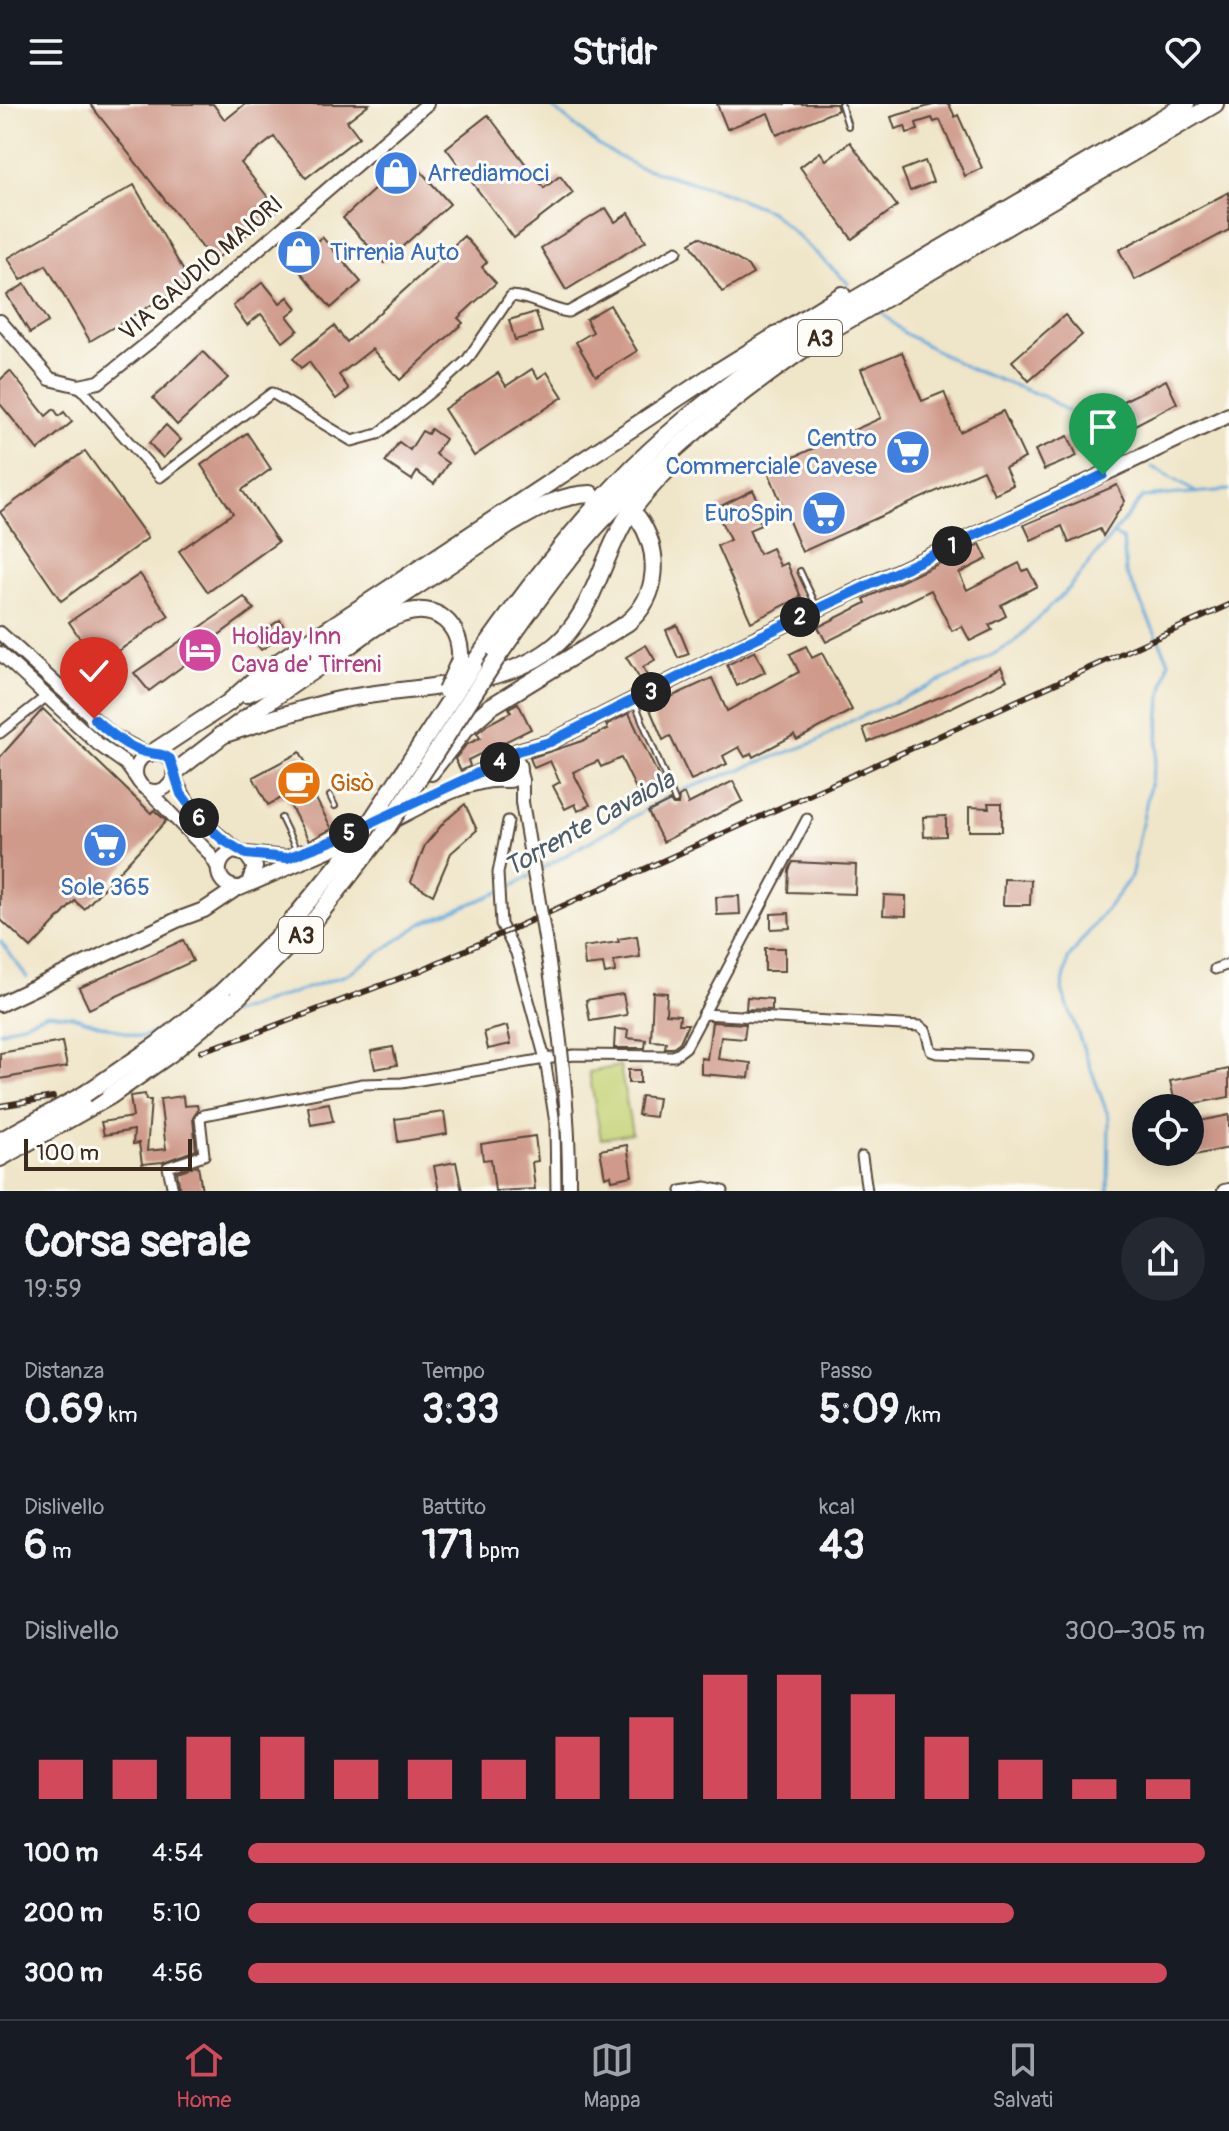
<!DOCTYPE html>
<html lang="it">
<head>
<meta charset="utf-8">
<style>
	:root { --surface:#171b24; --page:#242831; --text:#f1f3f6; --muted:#9ea1a6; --line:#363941; --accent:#d1495b }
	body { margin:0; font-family:Pangolin,sans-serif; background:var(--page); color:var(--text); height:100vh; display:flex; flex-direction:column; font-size:30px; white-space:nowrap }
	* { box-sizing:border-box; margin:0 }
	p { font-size:26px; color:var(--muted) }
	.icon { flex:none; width:44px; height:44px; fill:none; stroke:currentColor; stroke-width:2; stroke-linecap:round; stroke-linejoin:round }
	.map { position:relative; height:1087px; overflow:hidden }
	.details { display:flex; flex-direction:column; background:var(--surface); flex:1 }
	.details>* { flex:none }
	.tools { position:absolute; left:1132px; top:990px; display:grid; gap:16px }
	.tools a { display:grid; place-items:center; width:72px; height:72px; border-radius:50%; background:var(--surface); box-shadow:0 4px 20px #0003; font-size:40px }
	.scale { position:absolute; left:24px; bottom:20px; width:168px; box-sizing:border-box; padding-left:8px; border:4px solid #3b2a1e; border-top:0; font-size:22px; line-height:28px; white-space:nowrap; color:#3b2a1e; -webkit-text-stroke:6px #fdfcf7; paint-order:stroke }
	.pin { position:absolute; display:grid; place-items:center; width:68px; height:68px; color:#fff; margin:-82px -34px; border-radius:50% 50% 50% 0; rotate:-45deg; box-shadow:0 0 8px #0007 }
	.pin .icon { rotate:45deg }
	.km { position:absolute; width:40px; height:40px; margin:-20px; border-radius:50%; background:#222; color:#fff; font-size:22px; line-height:40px; text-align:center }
	.round { display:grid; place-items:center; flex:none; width:84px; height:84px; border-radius:42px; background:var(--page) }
	.summary { display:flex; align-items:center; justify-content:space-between; height:136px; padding:0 24px }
	h1 { font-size:44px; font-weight:700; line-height:60px }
	.stats { display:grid; grid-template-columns:repeat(3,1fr); gap:12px; height:136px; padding:8px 24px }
	.stats div { display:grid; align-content:center }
	.stats b { font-size:40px; font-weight:700 }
	.stats small { font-size:22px; font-weight:400 }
	.stats p { font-size:22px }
	.chart { height:224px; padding:16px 24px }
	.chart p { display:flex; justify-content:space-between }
	.chart svg { width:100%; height:144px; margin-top:8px; stroke:var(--accent); stroke-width:6 }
	ul { padding:0 24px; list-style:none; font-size:26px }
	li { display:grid; grid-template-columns:128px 96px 1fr; align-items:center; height:60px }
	li i { height:20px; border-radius:10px; background:var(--accent) }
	header { display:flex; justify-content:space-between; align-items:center; height:104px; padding:0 24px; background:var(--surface); font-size:36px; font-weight:700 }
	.menu { display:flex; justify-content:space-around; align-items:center; height:112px; border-top:2px solid var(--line); background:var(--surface); font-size:22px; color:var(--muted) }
	.menu a { display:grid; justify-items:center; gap:4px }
	.menu .active { color:var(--accent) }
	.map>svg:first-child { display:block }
</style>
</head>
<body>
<header><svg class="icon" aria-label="menu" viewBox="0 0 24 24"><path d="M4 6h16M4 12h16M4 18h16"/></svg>Stridr<svg class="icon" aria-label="heart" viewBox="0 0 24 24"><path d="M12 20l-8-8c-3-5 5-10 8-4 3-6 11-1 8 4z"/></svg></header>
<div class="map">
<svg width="1229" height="1087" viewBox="0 0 1229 1087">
	<rect width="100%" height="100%" fill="#fdfcf7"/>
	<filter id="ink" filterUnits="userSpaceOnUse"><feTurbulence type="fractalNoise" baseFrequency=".0125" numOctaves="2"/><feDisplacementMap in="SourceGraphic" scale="16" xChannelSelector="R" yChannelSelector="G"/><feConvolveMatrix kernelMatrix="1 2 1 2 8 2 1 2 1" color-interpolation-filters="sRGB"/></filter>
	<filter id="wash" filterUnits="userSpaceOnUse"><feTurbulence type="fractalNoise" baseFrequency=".006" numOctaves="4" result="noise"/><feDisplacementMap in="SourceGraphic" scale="32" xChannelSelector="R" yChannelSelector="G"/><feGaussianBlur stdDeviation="1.8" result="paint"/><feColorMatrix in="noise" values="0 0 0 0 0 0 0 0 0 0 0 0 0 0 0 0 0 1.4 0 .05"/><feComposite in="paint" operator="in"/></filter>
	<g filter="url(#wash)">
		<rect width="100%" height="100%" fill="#efe5c8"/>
		<path fill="#c3d173" stroke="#7f7e48" stroke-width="2" d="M620 962 632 1029 601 1035 589 968Z"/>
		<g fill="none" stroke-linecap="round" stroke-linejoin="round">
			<g stroke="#66a9da" stroke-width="3">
				<path d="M548 0 601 43 636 62 715 85 770 107 848 179"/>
				<path d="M881 208 904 229 970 265 1045 293 1124 343"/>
				<path d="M1152 363 1197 389"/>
				<path d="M536 768 675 689 816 638 851 617 963 567 1012 540 1069 484 1143 393 1229 386"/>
				<path d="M0 837 27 873"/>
				<path d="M230 910 346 871 423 819 507 785 530 772"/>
				<path d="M0 928 48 909 72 912 140 933 164 926"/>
				<path d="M1108 1087 1109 1014 1062 886 1068 855 1131 773 1157 647 1161 596 1169 557 1126 468 1123 436 1113 430"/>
			</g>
		</g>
		<g id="blocks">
			<g fill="#cf9a8a">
				<path d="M90 0H213L225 16 245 0H369L347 17 359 33 306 74 274 33 241 59 278 106 213 157Z"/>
				<path d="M717 0H836L838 6 777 31 768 9 727 25Z"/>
				<path d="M936 0H949L955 13 958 11 982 64 965 72 940 16 934 18 932 14 916 19 918 26 907 29 905 22 895 25 891 13Z"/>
				<path d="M488 11 544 84 560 72 573 89 514 134 446 44Z"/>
				<path d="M850 38 897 102 852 135 800 63 820 48 826 56Z"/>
				<path d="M409 54 450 100 384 159 343 114Z"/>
				<path d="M925 57 933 78 910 87 902 66Z"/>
				<path d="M134 81 190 178 90 237 46 161 21 176 8 154Z"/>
				<path d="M1229 88V126L1135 176 1119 146Z"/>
				<path d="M606 104 615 118 629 109 646 137 566 186 541 144Z"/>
				<path d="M464 132 487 158 482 163 496 179 458 214 463 219 400 276 372 245 339 271 349 285 336 295 309 258 301 264 293 254 334 222 347 238Z"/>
				<path d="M322 133 361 178 331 204 292 158Z"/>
				<path d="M700 133 748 162 753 170 722 188 690 139Z"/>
				<path d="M263 178 280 199 288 193 297 204 287 212 298 226 283 238 261 210 247 221 233 202Z"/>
				<path d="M25 180 48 218 30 229 7 191Z"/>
				<path d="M610 201 637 247 596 272 576 238 593 228 586 215Z"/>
				<path d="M536 208 542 228 515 236 509 216Z"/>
				<path d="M1065 211 1082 231 1029 277 1012 257Z"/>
				<path d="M203 248 228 274 177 321 153 294Z"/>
				<path d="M902 248 922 297 944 288 960 328 1003 307 1025 354 1005 364 1013 381 994 390 983 366 802 448 767 365 881 314 861 265Z"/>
				<path d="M532 265 538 274 547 268 563 293 474 352 444 305 498 269 506 282Z"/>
				<path d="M10 267 46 312 54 305 59 312 64 308 72 318 38 346 0 300V276Z"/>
				<path d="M1166 276 1177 299 1135 321 1123 297Z"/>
				<path d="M166 321 181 336 163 354 149 339Z"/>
				<path d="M431 325 445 335 435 350 448 359 434 380 417 368 412 376 385 358 399 338 410 346 422 327 428 330Z"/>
				<path d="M247 329 271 365 242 386 278 438 208 488 179 447 233 409 201 361Z"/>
				<path d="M1068 332 1077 352 1044 366 1035 346Z"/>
				<path d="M85 347 148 434 61 497 0 408Z"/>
				<path d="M1117 381 1125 397 1103 432 1100 425 1069 439 1062 422 1031 436 1024 421Z"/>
				<path d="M753 386 761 402 754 406 761 421 749 426 759 450 772 444 780 462 787 459 801 493 751 518 717 442 730 436 715 405Z"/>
				<path d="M980 440 987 455 959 469 967 486 1019 459 1023 467 1028 465 1037 482 1001 501 1006 512 989 521 992 526 970 537 962 522 952 527 931 486 826 538 818 523 866 499 864 495Z"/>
				<path d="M140 470 169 512 98 561 69 518Z"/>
				<path d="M244 493 254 505 212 536 214 539 149 587 134 569Z"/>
				<path d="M280 516 288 529 261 546 253 534Z"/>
				<path d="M677 521 689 550 678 554 666 526Z"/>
				<path d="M646 541 655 556 643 563 647 571 640 575 626 553Z"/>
				<path d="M806 542 812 554 822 549 852 606 797 636 794 631 753 653 751 649 745 653 739 643 723 652 727 660 691 676 670 632 663 636 649 603 712 574 727 607 799 568 790 550Z"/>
				<path d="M755 547 765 568 737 582 727 561Z"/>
				<path d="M1001 563 1007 576 948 605 868 638 863 624 945 591Z"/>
				<path d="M518 599 531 625 468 656 470 662 461 667 455 655 466 641 480 634 477 629 488 620 511 608 509 604Z"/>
				<path d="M43 605 151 709 154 706 166 717 84 805 75 797 31 844 0 815V653Z"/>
				<path d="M629 609 662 680 639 691 621 654 601 663 598 657 573 668 590 701 578 707 575 700 565 705 553 682 560 678 550 657 534 664 530 654 582 637 608 625 606 621Z"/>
				<path d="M300 648 315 676 308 680 332 725 309 737 285 692 268 701 253 673Z"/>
				<path d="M733 677 743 697 663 738 648 708 670 697 673 701H678L679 693 684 690 688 700Z"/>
				<path d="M988 699H1002V727H969V703L989 704Z"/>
				<path d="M465 700 477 726 451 749 433 791 411 778 425 741 445 717Z"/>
				<path d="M946 712V732L924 733 923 713Z"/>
				<path d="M793 758 856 761 855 790 788 788 789 766Z"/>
				<path d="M1004 775 1031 776 1030 801H1003Z"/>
				<path d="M884 791 906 792V812L883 811Z"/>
				<path d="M739 792 740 810 717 811 716 793Z"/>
				<path d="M789 809 790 824 771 825V810Z"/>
				<path d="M637 832 640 853 614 857 615 868 605 870 603 860 585 862 583 843 619 838 618 835Z"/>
				<path d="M183 836 193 857 89 905 79 884Z"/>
				<rect x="765" y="844" width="20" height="23"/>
				<path d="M653 888 667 889 666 910 680 911 679 920H688L680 938 672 944H665L666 938 651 937Z"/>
				<path d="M623 890 627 911 590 917 586 896Z"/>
				<path d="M747 893 772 895V906L746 905Z"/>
				<path d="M712 918 746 920 744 935 721 933 718 955 751 959 749 974 701 970V954L707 955Z"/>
				<path d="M507 922 511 940 488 945 484 928Z"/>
				<path d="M615 925 628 926 627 934 646 936 645 944H614Z"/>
				<path d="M62 938 67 963 0 975V949Z"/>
				<path d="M393 943 397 961 375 965 371 947Z"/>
				<path d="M1229 965V993L1176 1003 1170 977Z"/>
				<rect x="628" y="966" width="12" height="13"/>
				<path d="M145 990 146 996H151L147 1047 166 1045 160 995 183 992 184 1002 197 1001 198 1006 193 1014 196 1046 163 1058 142 1060 139 1039 133 1040 134 1026 104 1031 101 1018 133 1013 130 992Z"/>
				<path d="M641 992 658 994 655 1013 638 1011Z"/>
				<path d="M329 999 333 1017 311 1021 308 1003Z"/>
				<path d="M444 1008 447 1030 398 1038 395 1015Z"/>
				<path d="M1229 1011V1044L1190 1052V1019Z"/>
				<path d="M535 1032 538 1057 532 1058 535 1085 495 1087 491 1055 483 1056 481 1040Z"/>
				<path d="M627 1041 632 1072 612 1076 611 1071 605 1073 600 1046Z"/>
				<path d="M456 1058 462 1087H439L434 1062Z"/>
				<path d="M198 1061 202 1087H180L177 1068Z"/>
			</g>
		</g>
	</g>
	<g filter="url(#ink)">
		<use href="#blocks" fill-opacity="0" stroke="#564638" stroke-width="2"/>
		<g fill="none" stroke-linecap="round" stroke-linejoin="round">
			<g stroke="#564638" stroke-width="8">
				<g id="lane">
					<path d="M841 0 848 22"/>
					<path d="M800 467 816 501"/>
					<path d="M635 599 675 697"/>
					<path d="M330 692 335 702"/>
					<path d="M281 714 295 743 293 746"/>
				</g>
			</g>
			<g stroke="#564638" stroke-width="13">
				<g id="street">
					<path d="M79 282 160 373 272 289 352 337 378 330 442 279 467 256 511 192C532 193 548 205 568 208L677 147"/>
					<path d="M0 629 47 592"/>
					<path d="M508 717 498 769 501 820 516 849 545 955 555 1019 556 1087"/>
					<path d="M1215 865 1229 860"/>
					<path d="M703 910 920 922 926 927 931 947 937 949 1028 952"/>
					<path d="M862 1053 867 1087"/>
					<path d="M173 1087 168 1063 204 1051 200 1014 204 1011 363 980 402 979 545 955 574 951 674 952 686 943 807 715"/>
					<path d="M681 1087 706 1083 723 1087"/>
				</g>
			</g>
			<g stroke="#564638" stroke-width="16">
				<g id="secondary">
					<path d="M0 217 50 275 79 282 99 278 158 231 427 0"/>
					<path d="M0 529 112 631 148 650"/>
					<path d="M0 549 98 640 126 660 139 678"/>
					<circle cx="155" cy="668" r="19"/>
					<path d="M519 665 522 676V698"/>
					<path d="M174 671C187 705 211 727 240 747"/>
					<path d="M148 686 209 749 218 764"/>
					<path d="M1224 1087 1229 1086"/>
				</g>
			</g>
			<g stroke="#564638" stroke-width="18">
				<g id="primary">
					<circle cx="508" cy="665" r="11"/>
					<path d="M507 655 517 647 550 638 748 538 1229 311"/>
					<path d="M468 674 500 658"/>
					<path d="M389 718C421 702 469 673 504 676"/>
					<path d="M246 750 287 754 303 748"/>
					<path d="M249 779 255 763 246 750 234 747C211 755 215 784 240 784L360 732"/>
					<path d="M0 900 177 816 204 806 237 784"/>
				</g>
			</g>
			<g stroke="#564638" stroke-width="20">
				<g id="highway">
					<path d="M496 555C527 510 559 465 595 424 666 346 750 279 838 222L1215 0"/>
					<path d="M473 561C522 491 573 423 634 362 693 304 762 254 832 209L1186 0"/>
					<path d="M246 590 271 579 509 421C537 405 558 391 591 390"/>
					<path d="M221 631C260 619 299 605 339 596 407 581 514 587 564 533 595 499 603 453 626 415 638 396 654 379 670 363"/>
					<path d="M152 649 228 599 263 568 717 268 842 191"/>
					<path d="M175 668C228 626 283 586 339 549 358 536 379 517 402 510 436 498 462 521 460 556"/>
					<path d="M431 668 465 625 490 603 627 519C660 492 661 447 638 414"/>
					<path d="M222 888 281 830 358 737"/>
					<path d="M236 895 317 813 388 722"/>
					<path d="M0 1037 85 990"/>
					<path d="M0 1054 110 992"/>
				</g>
			</g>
			<use href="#lane" stroke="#fff" stroke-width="4"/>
			<use href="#street" stroke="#fff" stroke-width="9"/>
			<use href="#secondary" stroke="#fff" stroke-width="12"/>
			<use href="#primary" stroke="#fff" stroke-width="14"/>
			<use href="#highway" stroke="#fff" stroke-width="16"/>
			<g stroke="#3b2a1e" stroke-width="6">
				<g id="rail">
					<path d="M201 947 245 933 419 867 1229 501"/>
					<path d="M0 1002 53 993"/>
				</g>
			</g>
			<use href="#rail" stroke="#fdfcf7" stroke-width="3" stroke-dasharray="9" stroke-linecap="butt"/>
			<g stroke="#564638" stroke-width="16" stroke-linecap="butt">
				<path id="secondary-bridge" d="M522 698C543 826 570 954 569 1084"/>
			</g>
			<g stroke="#564638" stroke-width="20" stroke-linecap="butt">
				<g id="highway-bridge">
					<path d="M446 587 460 556"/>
					<path d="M388 722 496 555"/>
					<path d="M358 737 473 561"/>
					<path d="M85 990 158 940 222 888"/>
					<path d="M110 992 170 950 236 895"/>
				</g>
			</g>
			<use href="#secondary-bridge" stroke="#fff" stroke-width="12"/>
			<use href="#highway-bridge" stroke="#fff" stroke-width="16"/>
		</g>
	</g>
	<g fill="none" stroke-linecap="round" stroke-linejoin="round" filter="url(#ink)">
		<g stroke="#fff" stroke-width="16">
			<path id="route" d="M94 615C109 628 126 643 145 648 155 651 161 648 170 655L181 690 199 714 223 736 246 750 287 754 337 735 459 678 507 655 517 647 550 638 748 538 1103 371"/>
		</g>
		<use href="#route" stroke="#1a73e8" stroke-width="10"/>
	</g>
	<defs>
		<g id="shop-disc" transform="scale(2.3)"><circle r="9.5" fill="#3f7fe0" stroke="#fdfcf7"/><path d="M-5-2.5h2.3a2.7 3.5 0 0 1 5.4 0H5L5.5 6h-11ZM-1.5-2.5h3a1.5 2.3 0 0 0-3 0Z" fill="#fff"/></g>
		<g id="supermarket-disc" transform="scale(2.3)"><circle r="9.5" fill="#3f7fe0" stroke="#fdfcf7"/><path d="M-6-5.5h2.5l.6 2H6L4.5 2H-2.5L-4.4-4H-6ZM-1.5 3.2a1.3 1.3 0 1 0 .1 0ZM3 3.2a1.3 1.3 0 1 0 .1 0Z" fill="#fff"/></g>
		<g id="hotel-disc" transform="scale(2.3)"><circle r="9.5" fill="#d1479c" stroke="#fdfcf7"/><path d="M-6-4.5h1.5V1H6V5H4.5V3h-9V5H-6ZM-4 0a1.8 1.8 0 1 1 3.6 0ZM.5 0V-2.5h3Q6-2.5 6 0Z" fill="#fff"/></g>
		<g id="cafe-disc" transform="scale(2.3)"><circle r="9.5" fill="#e8710a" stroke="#fdfcf7"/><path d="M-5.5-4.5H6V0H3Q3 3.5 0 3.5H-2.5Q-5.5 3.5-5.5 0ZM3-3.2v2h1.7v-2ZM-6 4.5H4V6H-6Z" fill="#fff"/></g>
	</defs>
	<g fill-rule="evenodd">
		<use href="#shop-disc" x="396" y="69"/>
		<use href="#shop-disc" x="299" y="148"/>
		<use href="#supermarket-disc" x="908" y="348"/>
		<use href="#supermarket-disc" x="824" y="409"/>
		<use href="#hotel-disc" x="200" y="546"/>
		<use href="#cafe-disc" x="299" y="679"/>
		<use href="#supermarket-disc" x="105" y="741"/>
	</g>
	<g text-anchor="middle" stroke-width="6" stroke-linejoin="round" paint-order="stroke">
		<g fill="#fdfcf7" stroke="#75695f" stroke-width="2">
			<rect x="798" y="216" width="44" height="36" rx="6"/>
			<rect x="279" y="813" width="44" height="36" rx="6"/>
		</g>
		<g font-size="22" font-weight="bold" fill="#3b2a1e">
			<text x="820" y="242">A3</text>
			<text x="301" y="839">A3</text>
		</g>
		<g font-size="24" fill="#366cbe" stroke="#fdfcf7" text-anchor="start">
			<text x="427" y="77">Arrediamoci</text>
			<text x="330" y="156">Tirrenia Auto</text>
			<text x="877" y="342" text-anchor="end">Centro<tspan x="877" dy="28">Commerciale Cavese</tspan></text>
			<text x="793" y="417" text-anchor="end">EuroSpin</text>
			<text x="105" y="791" text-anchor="middle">Sole 365</text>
		</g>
		<g font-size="24" fill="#3b2a1e" stroke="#fdfcf7">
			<text transform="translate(201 164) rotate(-41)" y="8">VIA GAUDIO MAIORI</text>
		</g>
		<g font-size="24" fill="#b23c85" stroke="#fdfcf7" text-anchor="start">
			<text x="231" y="540">Holiday Inn<tspan x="231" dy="28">Cava de' Tirreni</tspan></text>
		</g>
		<g font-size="24" fill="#c56008" stroke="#fdfcf7" text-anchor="start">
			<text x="330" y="687">Gisò</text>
		</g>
		<g font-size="26" font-style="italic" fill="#4c5d69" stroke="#fdfcf7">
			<text transform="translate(589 719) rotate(-29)" y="9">Torrente Cavaiola</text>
		</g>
	</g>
</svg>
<div class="tools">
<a><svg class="icon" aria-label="locate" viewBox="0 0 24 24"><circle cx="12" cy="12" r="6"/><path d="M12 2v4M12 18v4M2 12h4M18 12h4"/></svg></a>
</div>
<div class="scale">100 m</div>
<div class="pin" style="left:1103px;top:371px;background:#1e9e55"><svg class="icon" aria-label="arrive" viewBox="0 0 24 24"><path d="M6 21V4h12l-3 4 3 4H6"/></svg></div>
<div class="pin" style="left:94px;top:615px;background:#d93025"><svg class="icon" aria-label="check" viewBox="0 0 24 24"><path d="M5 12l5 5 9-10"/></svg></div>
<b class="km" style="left:952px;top:442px">1</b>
<b class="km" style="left:800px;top:513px">2</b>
<b class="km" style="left:651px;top:588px">3</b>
<b class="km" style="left:500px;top:658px">4</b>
<b class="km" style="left:349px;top:729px">5</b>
<b class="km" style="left:199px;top:714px">6</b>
</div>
<section class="details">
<div class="summary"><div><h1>Corsa serale</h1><p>19:59</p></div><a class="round"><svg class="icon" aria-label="share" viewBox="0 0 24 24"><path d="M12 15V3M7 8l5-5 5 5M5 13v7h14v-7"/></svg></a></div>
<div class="stats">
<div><p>Distanza</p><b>0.69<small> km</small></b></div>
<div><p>Tempo</p><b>3:33</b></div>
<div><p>Passo</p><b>5:09<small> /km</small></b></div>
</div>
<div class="stats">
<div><p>Dislivello</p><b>6<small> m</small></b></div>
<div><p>Battito</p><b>171<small> bpm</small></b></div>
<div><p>kcal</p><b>43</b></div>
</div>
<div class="chart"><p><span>Dislivello</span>300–305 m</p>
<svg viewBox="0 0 160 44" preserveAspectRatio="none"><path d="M5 44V32M15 44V32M25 44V25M35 44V25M45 44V32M55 44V32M65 44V32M75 44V25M85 44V19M95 44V6M105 44V6M115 44V12M125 44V25M135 44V32M145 44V38M155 44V38"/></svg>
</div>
<ul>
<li><b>100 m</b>4:54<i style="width:100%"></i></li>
<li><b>200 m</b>5:10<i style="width:80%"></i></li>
<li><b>300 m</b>4:56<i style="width:96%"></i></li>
</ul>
</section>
<nav class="menu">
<a class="active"><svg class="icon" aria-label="home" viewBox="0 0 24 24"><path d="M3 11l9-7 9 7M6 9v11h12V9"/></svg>Home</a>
<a><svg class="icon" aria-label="map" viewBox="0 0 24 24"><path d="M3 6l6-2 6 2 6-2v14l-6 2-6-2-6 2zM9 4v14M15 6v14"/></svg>Mappa</a>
<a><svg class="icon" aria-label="saved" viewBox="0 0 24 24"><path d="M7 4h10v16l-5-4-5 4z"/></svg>Salvati</a>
</nav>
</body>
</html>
